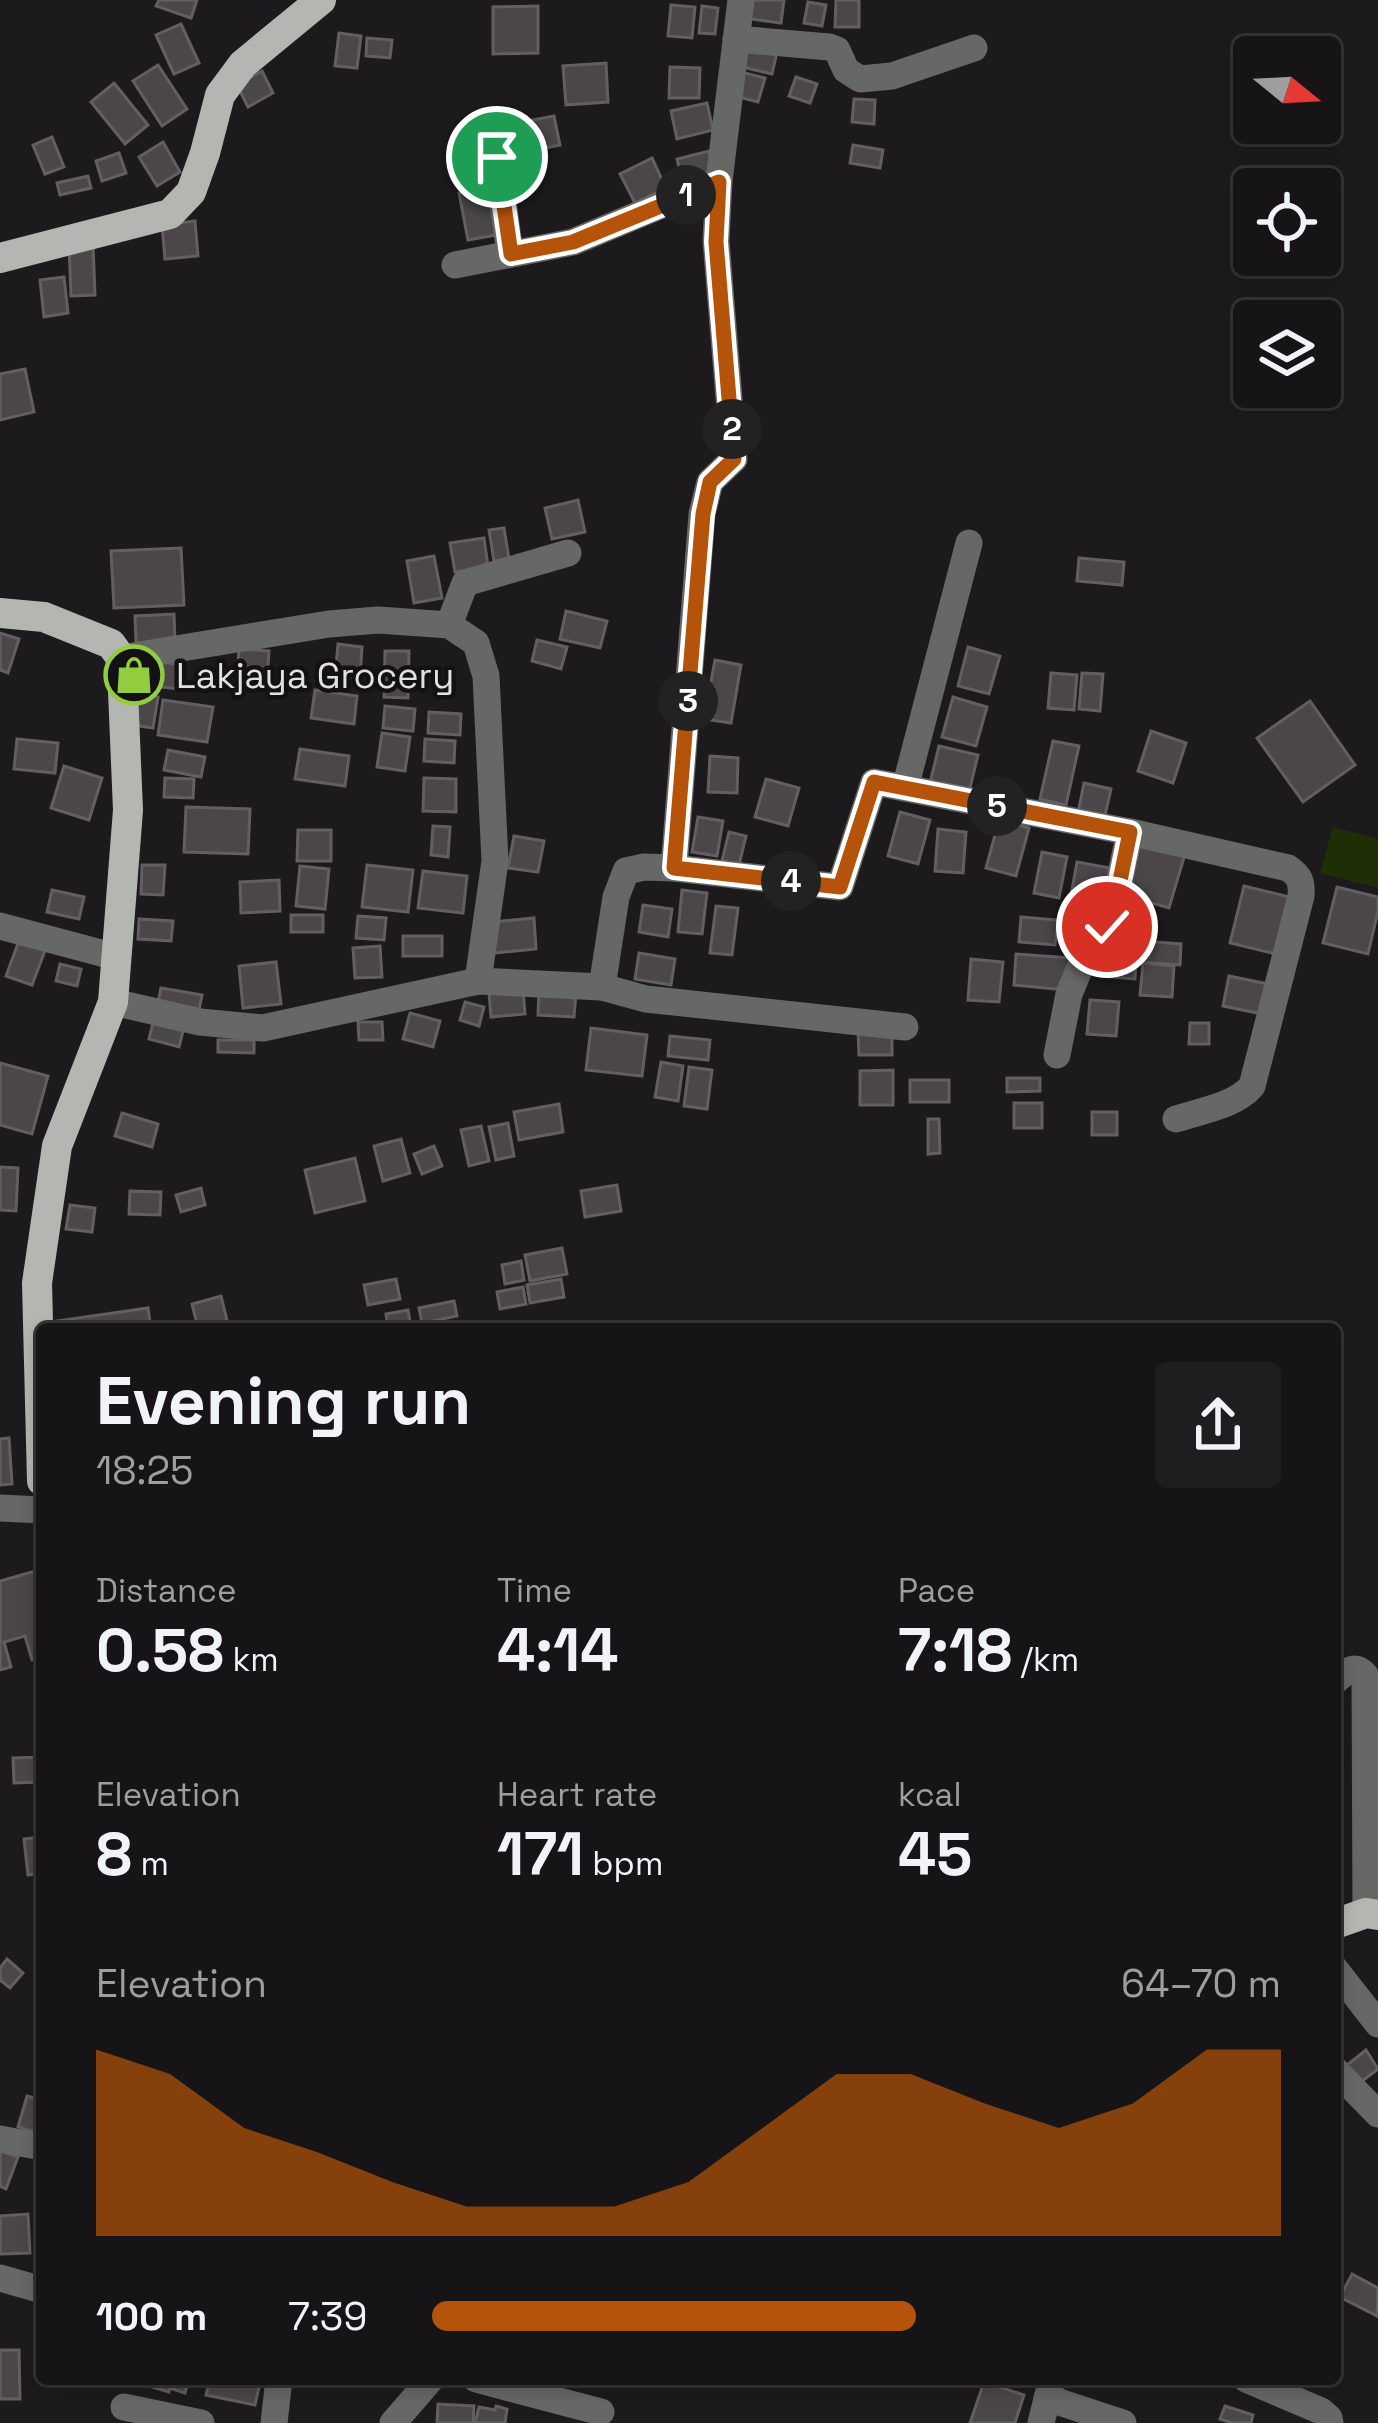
<!DOCTYPE html>
<html lang="en">
<head>
<meta charset="utf-8">
<style>
	:root { --surface:#161416; --page:#1f1d1f; --text:#f1f3f6; --muted:#9e9ea1; --line:#353335; --accent:#b45309 }
	body { margin:0; font-family:"Space Grotesk",sans-serif; background:var(--page); color:var(--text); height:100vh; display:flex; flex-direction:column; font-size:45px; white-space:nowrap }
	* { box-sizing:border-box; margin:0 }
	p { font-size:39px; color:var(--muted) }
	.icon { flex:none; width:66px; height:66px; fill:none; stroke:currentColor; stroke-width:2; stroke-linecap:round; stroke-linejoin:round }
	.map { position:relative; flex:1; overflow:hidden }
	.drawer { position:absolute; left:36px; top:1323px; width:1305px; height:1062px; display:flex; flex-direction:column; background:var(--surface); border-radius:12px; box-shadow:0 6px 18px #0003,0 0 0 3px var(--line) }
	.drawer>* { flex:none }
	.needle { width:78px; rotate:108deg }
	.controls { position:absolute; left:1233px; top:36px; display:grid; gap:24px }
	.controls a { display:grid; place-items:center; width:108px; height:108px; border-radius:12px; background:var(--surface); box-shadow:0 6px 18px #0003,0 0 0 3px var(--line); font-size:60px }
	.pin { position:absolute; display:grid; place-items:center; width:102px; height:102px; color:#fff; margin:-51px; border:6px solid #fff; border-radius:50%; box-shadow:0 3px 12px #0007 }
	.km { position:absolute; width:60px; height:60px; margin:-30px; border-radius:50%; background:#222; color:#fff; font-size:33px; line-height:60px; text-align:center }
	.round { display:grid; place-items:center; flex:none; width:126px; height:126px; border-radius:12px; background:var(--page) }
	.summary { display:flex; align-items:center; justify-content:space-between; height:204px; padding:0 60px }
	h1 { font-size:66px; font-weight:800; line-height:90px }
	.stats { display:grid; grid-template-columns:repeat(3,1fr); gap:18px; height:204px; padding:12px 60px }
	.stats div { display:grid; align-content:center }
	.stats b { font-size:60px; font-weight:800 }
	.stats small { font-size:33px; font-weight:400 }
	.stats p { font-size:33px }
	.chart { height:336px; padding:24px 60px }
	.chart p { display:flex; justify-content:space-between }
	.chart svg { width:100%; height:216px; margin-top:12px; fill:var(--accent); opacity:.7 }
	ul { padding:0 60px; list-style:none; font-size:39px }
	li { display:grid; grid-template-columns:192px 144px 1fr; align-items:center; height:90px }
	li i { height:30px; border-radius:15px; background:var(--accent) }
	.map>svg:first-child { display:block }
</style>
</head>
<body>
<div class="map">
<svg width="1378" height="2423" viewBox="0 0 1378 2423">
	<rect width="100%" height="100%" fill="#1d1a1d"/>
	<path fill="#1e2f08" d="M1333 827 1378 839V888L1320 873Z"/>
	<g fill="#4a464a" stroke="#625e62" stroke-width="3">
		<path d="M159 0H197L191 18 156 6Z"/>
		<path d="M746 0H784L781 23 743 18Z"/>
		<path d="M836 0H859V27H835Z"/>
		<path d="M808 2 826 5 822 26 804 23Z"/>
		<path d="M671 5 695 7 692 38 668 36Z"/>
		<path d="M538 6V53L493 54V7Z"/>
		<path d="M702 6 718 8 715 34 699 33Z"/>
		<path d="M181 24 199 63 174 74 156 35Z"/>
		<path d="M339 33 361 36 357 68 335 66Z"/>
		<path d="M367 38 392 40 390 58 366 56Z"/>
		<path d="M744 44 777 52 772 74 738 66Z"/>
		<path d="M606 63 608 102 566 105 563 66Z"/>
		<path d="M158 65 187 109 162 126 133 81Z"/>
		<path d="M670 67 700 68 699 98H669Z"/>
		<path d="M262 71 273 93 248 107 237 85Z"/>
		<path d="M737 71 765 78 758 102 731 95Z"/>
		<path d="M796 77 817 84 810 103 789 96Z"/>
		<path d="M114 83 148 125 125 144 91 102Z"/>
		<path d="M854 99 875 100 874 124 852 122Z"/>
		<path d="M707 103 713 130 677 139 671 111Z"/>
		<path d="M554 116 560 145 510 155 505 125Z"/>
		<path d="M52 137 64 167 45 174 33 145Z"/>
		<path d="M163 142 180 172 157 186 139 157Z"/>
		<path d="M853 145 883 150 880 168 850 163Z"/>
		<path d="M709 151 714 173 682 181 677 159Z"/>
		<path d="M119 153 126 173 102 181 96 161Z"/>
		<path d="M652 158 666 188 635 203 620 174Z"/>
		<path d="M88 176 91 188 60 195 57 183Z"/>
		<path d="M487 188 496 235 468 240 459 193Z"/>
		<path d="M195 221 198 256 165 259 162 225Z"/>
		<path d="M93 244 95 295 71 296 69 245Z"/>
		<path d="M64 277 68 313 44 317 40 280Z"/>
		<path d="M25 369 34 412 0 420V374Z"/>
		<path d="M578 500 585 532 552 539 545 508Z"/>
		<path d="M504 528 509 559 494 561 489 530Z"/>
		<path d="M484 538 488 567 455 572 450 543Z"/>
		<path d="M181 548 184 605 114 608 111 551Z"/>
		<path d="M434 556 442 598 414 603 407 561Z"/>
		<path d="M1079 558 1124 562 1122 585 1077 581Z"/>
		<path d="M566 611 607 621 600 648 560 639Z"/>
		<path d="M174 614 175 642 136 643 135 616Z"/>
		<path d="M0 633 19 639 8 673 0 670Z"/>
		<path d="M537 640 567 647 561 669 532 661Z"/>
		<path d="M338 644 362 647 360 679 335 677Z"/>
		<path d="M968 647 1000 656 989 694 958 686Z"/>
		<path d="M239 649 269 651 267 680 237 678Z"/>
		<path d="M385 651H409L408 698 384 697Z"/>
		<path d="M143 660 184 665 181 689 141 685Z"/>
		<path d="M715 660 741 665 731 723 704 719Z"/>
		<path d="M1051 673 1077 675 1074 710 1048 708Z"/>
		<path d="M1082 673 1103 674 1100 711 1079 709Z"/>
		<path d="M315 690 357 696 354 724 311 718Z"/>
		<path d="M137 694 158 697 153 728 133 725Z"/>
		<path d="M953 697 987 707 976 746 942 737Z"/>
		<path d="M163 700 213 707 207 742 158 735Z"/>
		<path d="M1310 701 1355 765 1303 802 1257 738Z"/>
		<path d="M385 706 415 709 413 731 383 728Z"/>
		<path d="M429 712 461 714 460 735 428 733Z"/>
		<path d="M1151 731 1186 743 1173 783 1138 771Z"/>
		<path d="M382 733 410 737 405 771 377 767Z"/>
		<path d="M17 739 58 743 55 773 14 769Z"/>
		<path d="M425 739 455 741 454 763 424 761Z"/>
		<path d="M1053 741 1079 746 1066 805 1040 799Z"/>
		<path d="M939 746 978 755 969 792 930 783Z"/>
		<path d="M300 749 349 756 345 786 295 779Z"/>
		<path d="M168 750 205 757 201 777 164 770Z"/>
		<path d="M710 756 738 758 737 793 708 792Z"/>
		<path d="M64 766 102 778 89 820 51 808Z"/>
		<path d="M165 778 194 779 193 798 164 797Z"/>
		<path d="M424 778 456 779V812L423 811Z"/>
		<path d="M766 779 799 788 788 826 755 817Z"/>
		<path d="M1084 783 1111 789 1104 820 1078 813Z"/>
		<path d="M186 807 250 809 248 854 184 852Z"/>
		<path d="M900 812 930 820 918 864 888 856Z"/>
		<path d="M698 817 723 821 717 856 692 852Z"/>
		<path d="M999 820 1029 828 1016 876 986 868Z"/>
		<path d="M433 826 450 827 448 857 431 855Z"/>
		<path d="M938 829 966 832 963 873 935 871Z"/>
		<path d="M298 830H331V861H297Z"/>
		<path d="M729 832 746 836 739 865 722 861Z"/>
		<path d="M514 836 544 841 538 872 508 868Z"/>
		<path d="M1141 841 1185 854 1169 908 1124 895Z"/>
		<path d="M1042 852 1067 857 1059 898 1034 893Z"/>
		<path d="M1077 862 1115 869 1106 919 1068 912Z"/>
		<path d="M142 865H165L163 895 141 894Z"/>
		<path d="M367 865 413 870 408 912 362 907Z"/>
		<path d="M300 866 329 869 325 909 296 906Z"/>
		<path d="M423 871 467 876 463 913 418 908Z"/>
		<path d="M279 880 280 911 241 913 240 882Z"/>
		<path d="M1244 886 1294 898 1280 955 1230 943Z"/>
		<path d="M1337 887 1378 897V911L1368 954 1323 943Z"/>
		<path d="M52 890 84 897 79 919 47 912Z"/>
		<path d="M682 890 707 893 702 934 678 932Z"/>
		<path d="M643 905 672 909 668 937 639 932Z"/>
		<path d="M716 906 738 908 732 955 710 953Z"/>
		<rect x="291" y="915" width="32" height="17"/>
		<path d="M358 916 386 918 384 940 356 938Z"/>
		<path d="M1021 917 1058 920 1055 945 1019 942Z"/>
		<path d="M534 918 536 949 494 953 491 922Z"/>
		<path d="M139 919 173 921 171 941 138 939Z"/>
		<rect x="403" y="936" width="39" height="20"/>
		<path d="M20 938 46 948 32 985 6 976Z"/>
		<path d="M1143 941 1181 944 1180 965 1141 962Z"/>
		<path d="M1113 942 1137 944 1135 979 1110 977Z"/>
		<path d="M380 946 382 977 355 978 353 948Z"/>
		<path d="M639 953 675 959 671 985 635 979Z"/>
		<path d="M1016 954 1070 958 1067 990 1014 985Z"/>
		<path d="M971 959 1003 962 999 1002 968 1000Z"/>
		<path d="M276 962 281 1004 243 1008 239 966Z"/>
		<path d="M1143 963 1174 966 1172 997 1140 995Z"/>
		<path d="M60 964 81 969 77 986 56 981Z"/>
		<path d="M1229 976 1268 984 1262 1014 1223 1006Z"/>
		<path d="M161 988 202 995 198 1015 157 1007Z"/>
		<path d="M523 989 525 1014 491 1017 489 992Z"/>
		<path d="M539 991 576 993 574 1017 538 1015Z"/>
		<path d="M1090 1000 1119 1002 1116 1036 1087 1034Z"/>
		<path d="M465 1002 484 1007 479 1026 460 1020Z"/>
		<path d="M410 1013 440 1021 433 1047 403 1039Z"/>
		<path d="M358 1022H382L383 1040H359Z"/>
		<path d="M153 1023 183 1031 179 1047 149 1039Z"/>
		<path d="M1190 1023H1209V1044H1189Z"/>
		<path d="M591 1028 647 1035 642 1076 586 1070Z"/>
		<path d="M858 1029H892V1055H859Z"/>
		<path d="M670 1036 710 1040 708 1060 668 1056Z"/>
		<path d="M218 1040H254V1053L218 1052Z"/>
		<path d="M661 1062 683 1066 678 1101 655 1097Z"/>
		<path d="M0 1063 48 1076 32 1134 0 1125Z"/>
		<path d="M689 1067 712 1070 707 1109 684 1106Z"/>
		<path d="M893 1070V1105H860V1071Z"/>
		<path d="M1007 1078H1040V1091L1007 1092Z"/>
		<rect x="910" y="1080" width="39" height="22"/>
		<rect x="1014" y="1103" width="28" height="25"/>
		<path d="M559 1104 563 1132 519 1140 514 1112Z"/>
		<rect x="1092" y="1112" width="25" height="23"/>
		<path d="M122 1113 158 1124 152 1147 115 1136Z"/>
		<path d="M928 1119H939L940 1153 928 1154Z"/>
		<path d="M508 1123 514 1156 496 1160 489 1127Z"/>
		<path d="M481 1126 489 1161 469 1166 461 1130Z"/>
		<path d="M401 1139 410 1173 383 1181 374 1146Z"/>
		<path d="M434 1146 442 1166 422 1174 414 1154Z"/>
		<path d="M355 1158 365 1201 315 1213 305 1170Z"/>
		<path d="M0 1167 18 1168 16 1211 0 1210Z"/>
		<path d="M617 1185 621 1211 585 1217 581 1191Z"/>
		<path d="M201 1188 205 1205 181 1212 176 1195Z"/>
		<path d="M130 1191 161 1192 160 1215 129 1214Z"/>
		<path d="M70 1205 95 1208 92 1232 66 1229Z"/>
		<path d="M562 1248 567 1274 530 1281 525 1255Z"/>
		<path d="M521 1261 524 1280 505 1284 502 1265Z"/>
		<path d="M396 1279 400 1299 368 1305 364 1285Z"/>
		<path d="M561 1279 564 1297 530 1303 527 1285Z"/>
		<path d="M523 1287 526 1304 500 1309 497 1292Z"/>
		<path d="M221 1296 227 1320 198 1328 192 1304Z"/>
		<path d="M454 1301 457 1316 422 1323 419 1308Z"/>
		<path d="M148 1308 151 1329H51L50 1322Z"/>
		<path d="M408 1310 411 1327 388 1329 386 1314Z"/>
		<path d="M9 1438 12 1484 0 1485V1439Z"/>
		<path d="M35 1571 42 1594V1657L32 1660 25 1636 4 1642 11 1667 0 1670V1581Z"/>
		<path d="M42 1757V1782L14 1783 13 1758Z"/>
		<path d="M42 1837V1873L28 1875 24 1839Z"/>
		<path d="M7 1959 23 1973 10 1988 0 1980V1968Z"/>
		<path d="M1366 2050 1378 2069 1361 2082 1347 2065Z"/>
		<path d="M27 2096 42 2100V2134L18 2127Z"/>
		<path d="M0 2151 18 2157 6 2189 0 2186Z"/>
		<path d="M28 2214 30 2253 0 2254V2216Z"/>
		<path d="M1352 2274 1378 2288 1377 2316 1340 2297Z"/>
		<path d="M0 2350H19L20 2399H0Z"/>
		<path d="M148 2379H189L185 2393 170 2388 169 2392 146 2385Z"/>
		<path d="M210 2379H261L255 2405 206 2395Z"/>
		<path d="M984 2382 1024 2395 1015 2423H970Z"/>
		<path d="M438 2404 474 2406 473 2423H437Z"/>
		<path d="M496 2406 507 2409 505 2423H475L479 2407 495 2410Z"/>
		<path d="M1225 2406 1253 2415 1251 2423H1232L1220 2419Z"/>
	</g>
	<g fill="none" stroke-linecap="round" stroke-linejoin="round">
		<g stroke="#666865" stroke-width="27">
			<path d="M736 39 829 47 837 50 846 70 860 79 892 76 974 48"/>
			<path d="M497 157 510 254"/>
			<path d="M455 265 573 242 719 181"/>
			<path d="M449 625 465 583 568 553"/>
			<path d="M121 658 329 624 378 620 449 625 476 643 486 676 495 861 478 981"/>
			<path d="M905 788 969 543"/>
			<path d="M674 868 840 887 874 782 1130 832 1288 868C1300 876 1302 882 1301 896L1252 1086C1235 1106 1200 1111 1176 1119"/>
			<path d="M0 926 116 957"/>
			<path d="M602 987 646 999 905 1027"/>
			<path d="M113 1002 200 1022 263 1028 478 981 602 987 616 897 626 871 644 867 674 868 702 514 710 482 734 459 716 241 719 181 741 0"/>
			<path d="M1057 1055 1069 994 1081 965 1107 927 1113 910 1130 832"/>
			<path d="M0 1508 42 1510"/>
			<path d="M1335 1681C1345 1673 1354 1662 1365 1675L1366 1913"/>
			<path d="M1335 1969 1378 2024"/>
			<path d="M1335 2070 1378 2114"/>
			<path d="M0 2139 42 2147"/>
			<path d="M0 2278 42 2290"/>
			<path d="M476 2379 601 2412"/>
			<path d="M1246 2379 1321 2411 1329 2418 1330 2423"/>
			<path d="M1047 2398 1123 2423"/>
			<path d="M124 2407 201 2423"/>
			<path d="M274 2423 279 2379"/>
			<path d="M393 2423 431 2379"/>
			<path d="M1041 2423 1052 2379"/>
		</g>
		<g stroke="#b4b6b1" stroke-width="30">
			<path d="M0 258 170 214 191 192 205 153 220 95 243 64 321 0"/>
			<path d="M0 613 44 617 111 644 121 658 123 691 128 810 113 1002 57 1146 37 1283 42 1481"/>
			<path d="M1335 1924 1366 1913 1378 1915"/>
		</g>
	</g>
	<g fill="none" stroke-linecap="round" stroke-linejoin="round">
		<g stroke="#fff" stroke-width="24">
			<path id="route" d="M497 157 511 254 573 242 719 182 716 242 734 459 710 482 703 514 674 868 840 887 874 782 1130 832 1114 910 1107 927"/>
		</g>
		<use href="#route" stroke="#b45309" stroke-width="15"/>
	</g>
	<defs>
		<g id="shop-ring" transform="scale(3)"><circle r="9.5" fill="#141114" stroke="#92cd3f" stroke-width="1.5"/><path d="M-5-2.5h2.3a2.7 3.5 0 0 1 5.4 0H5L5.5 6h-11ZM-1.5-2.5h3a1.5 2.3 0 0 0-3 0Z" fill="#92cd3f"/></g>
	</defs>
	<g fill-rule="evenodd">
		<use href="#shop-ring" x="134" y="675"/>
	</g>
	<g text-anchor="middle" stroke-width="9" stroke-linejoin="round" paint-order="stroke">
		<g font-size="36" fill="#e2e0e2" stroke="#141114" text-anchor="start">
			<text x="176" y="688">Lakjaya Grocery</text>
		</g>
	</g>
</svg>
<div class="controls">
<a><svg class="needle" viewBox="-14 -14 28 28"><path d="M0-13l5 13h-10z" fill="#e53935"/><path d="M0 13l5-13h-10z" fill="#9e9ea1"/></svg></a>
<a><svg class="icon" aria-label="locate" viewBox="0 0 24 24"><circle cx="12" cy="12" r="6"/><path d="M12 2v4M12 18v4M2 12h4M18 12h4"/></svg></a>
<a><svg class="icon" aria-label="layers" viewBox="0 0 24 24"><path d="M12 4l9 5-9 5-9-5zM3 14l9 5 9-5"/></svg></a>
</div>
<div class="pin" style="left:497px;top:157px;background:#1e9e55"><svg class="icon" aria-label="arrive" viewBox="0 0 24 24"><path d="M6 21V4h12l-3 4 3 4H6"/></svg></div>
<div class="pin" style="left:1107px;top:927px;background:#d93025"><svg class="icon" aria-label="check" viewBox="0 0 24 24"><path d="M5 12l5 5 9-10"/></svg></div>
<b class="km" style="left:686px;top:195px">1</b>
<b class="km" style="left:732px;top:429px">2</b>
<b class="km" style="left:688px;top:701px">3</b>
<b class="km" style="left:791px;top:881px">4</b>
<b class="km" style="left:997px;top:806px">5</b>
<section class="drawer">
<div class="summary"><div><h1>Evening run</h1><p>18:25</p></div><a class="round"><svg class="icon" aria-label="share" viewBox="0 0 24 24"><path d="M12 15V3M7 8l5-5 5 5M5 13v7h14v-7"/></svg></a></div>
<div class="stats">
<div><p>Distance</p><b>0.58<small> km</small></b></div>
<div><p>Time</p><b>4:14</b></div>
<div><p>Pace</p><b>7:18<small> /km</small></b></div>
</div>
<div class="stats">
<div><p>Elevation</p><b>8<small> m</small></b></div>
<div><p>Heart rate</p><b>171<small> bpm</small></b></div>
<div><p>kcal</p><b>45</b></div>
</div>
<div class="chart"><p><span>Elevation</span>64–70 m</p>
<svg viewBox="0 0 160 44" preserveAspectRatio="none"><path d="M0 44V6L10 11L20 22L30 27L40 33L50 38L60 38L70 38L80 33L90 22L100 11L110 11L120 17L130 22L140 17L150 6L160 6V44z"/></svg>
</div>
<ul>
<li><b>100 m</b>7:39<i style="width:57%"></i></li>
</ul>
</section>
</div>
</body>
</html>
